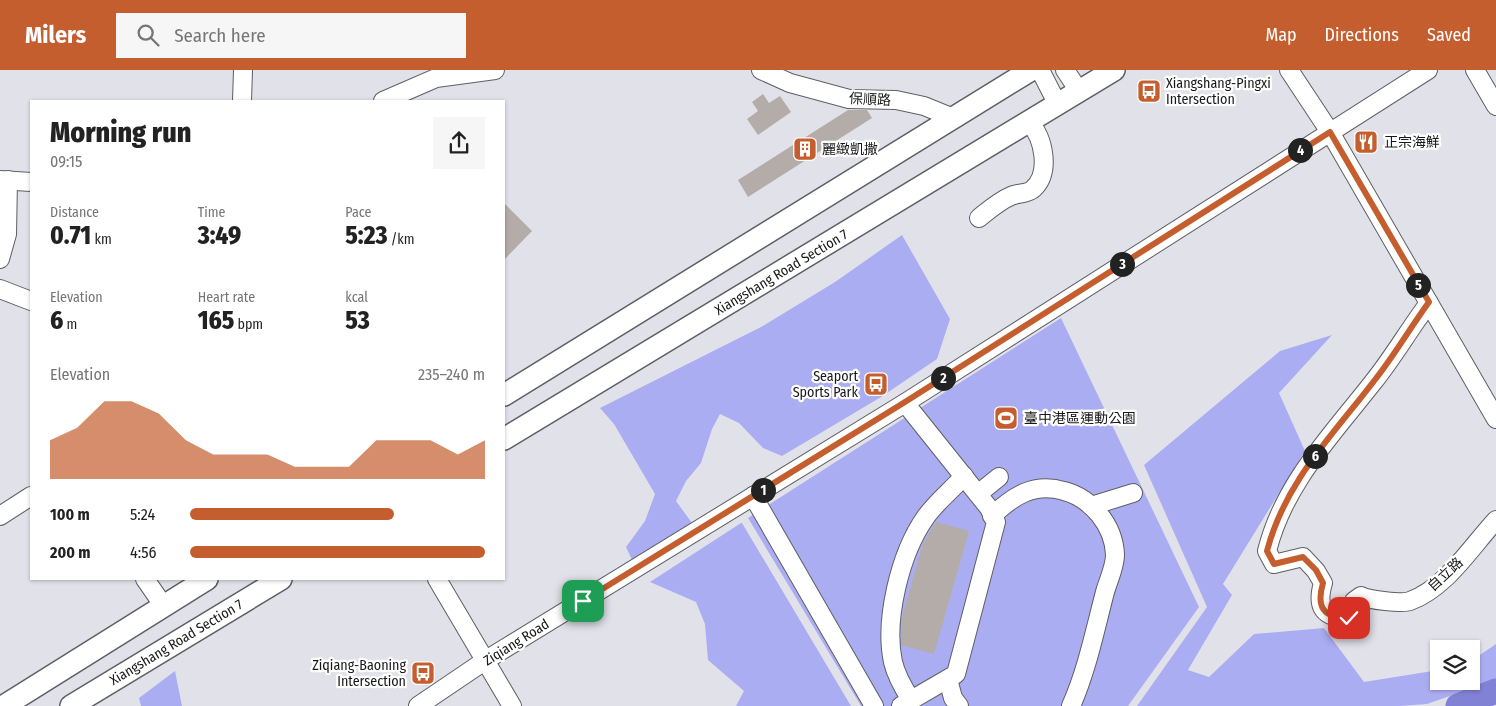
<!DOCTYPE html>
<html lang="en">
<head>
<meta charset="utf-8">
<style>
	:root { --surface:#fff; --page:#f6f6f6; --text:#222; --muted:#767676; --accent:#c45e2e }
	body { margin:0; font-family:"Fira Sans Condensed","Noto Sans TC",sans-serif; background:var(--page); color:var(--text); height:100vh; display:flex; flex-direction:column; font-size:19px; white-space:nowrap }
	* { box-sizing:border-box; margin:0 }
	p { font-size:16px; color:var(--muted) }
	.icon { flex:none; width:28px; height:28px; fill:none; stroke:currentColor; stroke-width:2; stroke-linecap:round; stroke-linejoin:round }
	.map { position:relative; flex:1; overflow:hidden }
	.drawer { position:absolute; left:30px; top:30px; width:475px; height:480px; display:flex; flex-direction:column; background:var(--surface); border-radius:0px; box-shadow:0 1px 4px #0004 }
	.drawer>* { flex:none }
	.controls { position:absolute; left:1430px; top:570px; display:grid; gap:10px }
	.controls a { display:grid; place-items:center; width:50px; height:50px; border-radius:0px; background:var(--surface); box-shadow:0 1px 4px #0004; font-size:25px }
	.pin { position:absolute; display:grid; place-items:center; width:42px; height:42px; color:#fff; margin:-21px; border-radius:10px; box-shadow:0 2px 8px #0006 }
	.km { position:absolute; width:25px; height:25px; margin:-12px; border-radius:50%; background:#222; color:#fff; font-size:14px; line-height:25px; text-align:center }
	.round { display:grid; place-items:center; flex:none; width:52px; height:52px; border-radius:0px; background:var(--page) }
	.headline { display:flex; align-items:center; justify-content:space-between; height:85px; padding:0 20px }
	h1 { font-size:28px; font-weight:800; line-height:38px }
	.metrics { display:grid; grid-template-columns:repeat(3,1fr); gap:8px; height:85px; padding:5px 20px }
	.metrics div { display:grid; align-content:center }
	.metrics b { font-size:25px; font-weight:800 }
	.metrics small { font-size:14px; font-weight:400 }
	.metrics p { font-size:14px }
	.chart { height:140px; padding:10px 20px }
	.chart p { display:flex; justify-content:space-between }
	.chart svg { width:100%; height:90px; margin-top:5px; fill:var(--accent); opacity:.7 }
	ul { padding:0 20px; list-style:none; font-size:16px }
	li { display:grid; grid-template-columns:80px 60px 1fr; align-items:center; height:38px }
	li i { height:12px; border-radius:6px; background:var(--accent) }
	header { display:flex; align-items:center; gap:30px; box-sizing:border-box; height:70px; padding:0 25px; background:var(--accent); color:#fff }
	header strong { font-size:24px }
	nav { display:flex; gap:28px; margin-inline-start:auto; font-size:18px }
	.search { width:350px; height:45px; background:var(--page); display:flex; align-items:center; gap:12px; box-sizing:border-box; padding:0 18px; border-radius:0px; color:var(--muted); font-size:19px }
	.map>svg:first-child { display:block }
</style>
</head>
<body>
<header>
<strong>Milers</strong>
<div class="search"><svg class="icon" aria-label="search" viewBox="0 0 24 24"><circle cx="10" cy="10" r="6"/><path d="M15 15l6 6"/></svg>Search here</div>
<nav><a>Map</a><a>Directions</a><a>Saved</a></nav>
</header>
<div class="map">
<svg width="1496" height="636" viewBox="0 0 1496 636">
	<rect width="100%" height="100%" fill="#e1e2e9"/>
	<g fill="#abadf2">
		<path d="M902 165 950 249 937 289 881 327 782 386 763 378 739 353 720 344 712 359 701 393 686 411 676 431 692 453 632 490 626 477 645 451 655 424 614 354 600 338 761 257 835 212Z"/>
		<path d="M1061 248 1199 537 1128 636H861L748 448Z"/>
		<path d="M1332 265 1279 323 1305 381 1223 514 1232 525 1188 600 1209 607 1254 564 1324 558 1364 612 1439 600V611H1471V591L1496 574V610L1427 634 1399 636H1137L1207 537 1144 395 1280 281Z"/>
		<path d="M741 453H742L851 636H736L744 621 708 590 705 554 696 532 650 512Z"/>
		<path d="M175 601 182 636H141L139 628Z"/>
	</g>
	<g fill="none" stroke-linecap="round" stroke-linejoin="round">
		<path stroke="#8181d5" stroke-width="25" d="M1458 636 1496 621"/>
	</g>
	<g fill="#b3aca9">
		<path d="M763 24 769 33 780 26 791 42 758 65 747 49 758 41 752 32Z"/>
		<path d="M848 40H867L872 48 748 127 738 110Z"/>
		<path d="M504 133 532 161 504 190Z"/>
		<path d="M936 452 969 461 934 584 901 575V557L903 544 923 473Z"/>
	</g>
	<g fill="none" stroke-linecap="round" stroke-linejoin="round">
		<g stroke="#5e5f65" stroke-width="20">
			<g id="minor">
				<path d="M761 0 790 13 849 29 896 30 924 36 951 47"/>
				<path d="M1040 0 1058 35"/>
				<path d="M1065 0 1079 21"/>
				<path d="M1289 0 1330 62 1496 349"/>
				<path d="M1475 0 1496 36"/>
				<path d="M242 31 243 0"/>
				<path d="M383 31 436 8 495 0"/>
				<path d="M0 110 31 112"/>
				<path d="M979 148C989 140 999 131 1011 126 1017 123 1028 124 1033 119 1051 103 1044 68 1029 52"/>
				<path d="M0 189 7 164 8 110"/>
				<path d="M0 219 31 231"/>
				<path d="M1429 233C1410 258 1394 286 1374 311 1332 365 1284 413 1267 481L1274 494 1303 487 1316 501 1323 513C1316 537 1323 548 1349 548L1354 531 1361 526C1369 530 1402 534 1410 531 1446 518 1471 477 1496 450"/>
				<path d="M978 424 999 407"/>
				<path d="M753 426 874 636"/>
				<path d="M1091 436 1133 423"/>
				<path d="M0 446 31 426"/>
				<path d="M992 446C1013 426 1034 412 1064 421 1091 428 1114 455 1115 485 1115 497 1108 511 1105 522 1095 560 1087 600 1071 636"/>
				<path d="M145 509 163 535"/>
				<path d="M437 509 512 636"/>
				<path d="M948 609 953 628 959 636"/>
				<path d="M911 630C904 619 896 605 893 592 884 550 900 484 925 448 936 432 951 421 964 406"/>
				<path d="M418 636 486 590 905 333 1428 0"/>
				<path d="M901 636 956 604 996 452 989 438 905 333"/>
			</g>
		</g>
		<g stroke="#5e5f65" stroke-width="24">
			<g id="major">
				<path d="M504 325 1031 0"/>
				<path d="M504 369 1114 0"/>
				<path d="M4 636 207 509"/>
				<path d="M71 636 281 509"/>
			</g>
		</g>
		<use href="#minor" stroke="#fff" stroke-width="18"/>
		<use href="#major" stroke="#fff" stroke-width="21"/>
	</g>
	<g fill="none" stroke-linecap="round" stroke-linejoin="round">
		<g stroke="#fff" stroke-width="10">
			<path id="route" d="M583 531 905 332 1330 62 1429 232C1410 258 1394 286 1374 311 1332 366 1285 412 1267 481L1274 494 1303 487 1316 500 1323 513C1316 537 1323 548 1349 548"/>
		</g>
		<use href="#route" stroke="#c45e2e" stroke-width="6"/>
	</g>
	<defs>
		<g id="bus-square" transform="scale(1.25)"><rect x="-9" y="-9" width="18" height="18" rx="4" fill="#c45e2e" stroke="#fff"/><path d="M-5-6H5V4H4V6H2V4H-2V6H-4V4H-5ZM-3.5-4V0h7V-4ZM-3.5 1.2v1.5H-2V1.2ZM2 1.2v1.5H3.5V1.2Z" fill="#fff"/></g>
		<g id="restaurant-square" transform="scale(1.25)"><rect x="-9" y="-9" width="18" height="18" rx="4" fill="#c45e2e" stroke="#fff"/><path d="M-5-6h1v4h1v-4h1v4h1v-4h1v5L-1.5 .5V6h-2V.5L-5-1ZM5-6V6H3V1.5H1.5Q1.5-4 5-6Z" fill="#fff"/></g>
		<g id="building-square" transform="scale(1.25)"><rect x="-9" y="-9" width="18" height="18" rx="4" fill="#c45e2e" stroke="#fff"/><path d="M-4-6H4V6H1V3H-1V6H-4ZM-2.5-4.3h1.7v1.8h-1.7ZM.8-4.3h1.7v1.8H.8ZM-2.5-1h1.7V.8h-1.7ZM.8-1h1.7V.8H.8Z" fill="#fff"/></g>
		<g id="stadium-square" transform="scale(1.25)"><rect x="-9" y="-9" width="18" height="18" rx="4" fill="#c45e2e" stroke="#fff"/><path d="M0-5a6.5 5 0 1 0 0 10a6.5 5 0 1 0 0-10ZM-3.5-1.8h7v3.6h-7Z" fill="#fff"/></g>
	</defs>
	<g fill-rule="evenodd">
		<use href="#bus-square" x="1149" y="21"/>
		<use href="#restaurant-square" x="1366" y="72"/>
		<use href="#building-square" x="805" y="79"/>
		<use href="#bus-square" x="876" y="314"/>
		<use href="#stadium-square" x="1006" y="348"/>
		<use href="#bus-square" x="423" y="603"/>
	</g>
	<g text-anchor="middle" stroke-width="4.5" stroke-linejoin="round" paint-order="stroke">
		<g font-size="14" fill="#18181a" stroke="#fff" text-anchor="start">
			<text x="1166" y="18">Xiangshang-Pingxi<tspan x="1166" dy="16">Intersection</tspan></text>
			<text x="1384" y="77">正宗海鮮</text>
			<text x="822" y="84">麗緻凱撒</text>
			<text x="858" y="311" text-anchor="end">Seaport<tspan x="858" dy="16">Sports Park</tspan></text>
			<text x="1024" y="353">臺中港區運動公園</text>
			<text x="406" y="600" text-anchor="end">Ziqiang-Baoning<tspan x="406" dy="16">Intersection</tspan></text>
		</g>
		<g font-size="14" fill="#18181a" stroke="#fff">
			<text transform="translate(870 29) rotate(3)" y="5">保順路</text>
			<text transform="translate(781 202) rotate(-31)" y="5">Xiangshang Road Section 7</text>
			<text transform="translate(1445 504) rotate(-43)" y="5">自立路</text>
			<text transform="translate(176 572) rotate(-31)" y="5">Xiangshang Road Section 7</text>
			<text transform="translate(516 572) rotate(-32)" y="5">Ziqiang Road</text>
		</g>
	</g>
</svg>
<div class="controls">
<a><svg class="icon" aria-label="layers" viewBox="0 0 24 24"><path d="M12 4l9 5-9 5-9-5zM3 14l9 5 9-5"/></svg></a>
</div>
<div class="pin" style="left:583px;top:531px;background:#1e9e55"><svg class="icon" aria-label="arrive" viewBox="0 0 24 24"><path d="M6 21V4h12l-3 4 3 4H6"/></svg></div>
<div class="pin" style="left:1349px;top:548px;background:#d93025"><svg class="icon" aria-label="check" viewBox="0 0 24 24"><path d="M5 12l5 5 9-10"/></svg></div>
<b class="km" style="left:763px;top:420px">1</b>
<b class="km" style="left:943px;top:308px">2</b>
<b class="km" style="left:1122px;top:194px">3</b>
<b class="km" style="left:1300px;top:80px">4</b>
<b class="km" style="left:1418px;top:215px">5</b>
<b class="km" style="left:1315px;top:386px">6</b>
<section class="drawer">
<div class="headline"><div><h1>Morning run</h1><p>09:15</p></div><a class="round"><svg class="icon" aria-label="share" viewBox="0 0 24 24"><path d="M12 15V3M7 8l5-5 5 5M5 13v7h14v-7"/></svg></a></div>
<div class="metrics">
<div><p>Distance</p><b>0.71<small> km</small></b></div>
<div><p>Time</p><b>3:49</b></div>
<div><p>Pace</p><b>5:23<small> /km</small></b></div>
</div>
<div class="metrics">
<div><p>Elevation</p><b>6<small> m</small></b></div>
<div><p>Heart rate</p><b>165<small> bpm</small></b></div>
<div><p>kcal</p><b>53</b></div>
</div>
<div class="chart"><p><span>Elevation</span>235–240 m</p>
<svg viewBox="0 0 160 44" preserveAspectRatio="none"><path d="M0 44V25L10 19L20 6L30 6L40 12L50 25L60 32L70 32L80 32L90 38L100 38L110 38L120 25L130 25L140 25L150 32L160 25V44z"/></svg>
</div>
<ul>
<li><b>100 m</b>5:24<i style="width:69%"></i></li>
<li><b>200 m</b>4:56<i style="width:100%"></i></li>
</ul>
</section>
</div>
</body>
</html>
